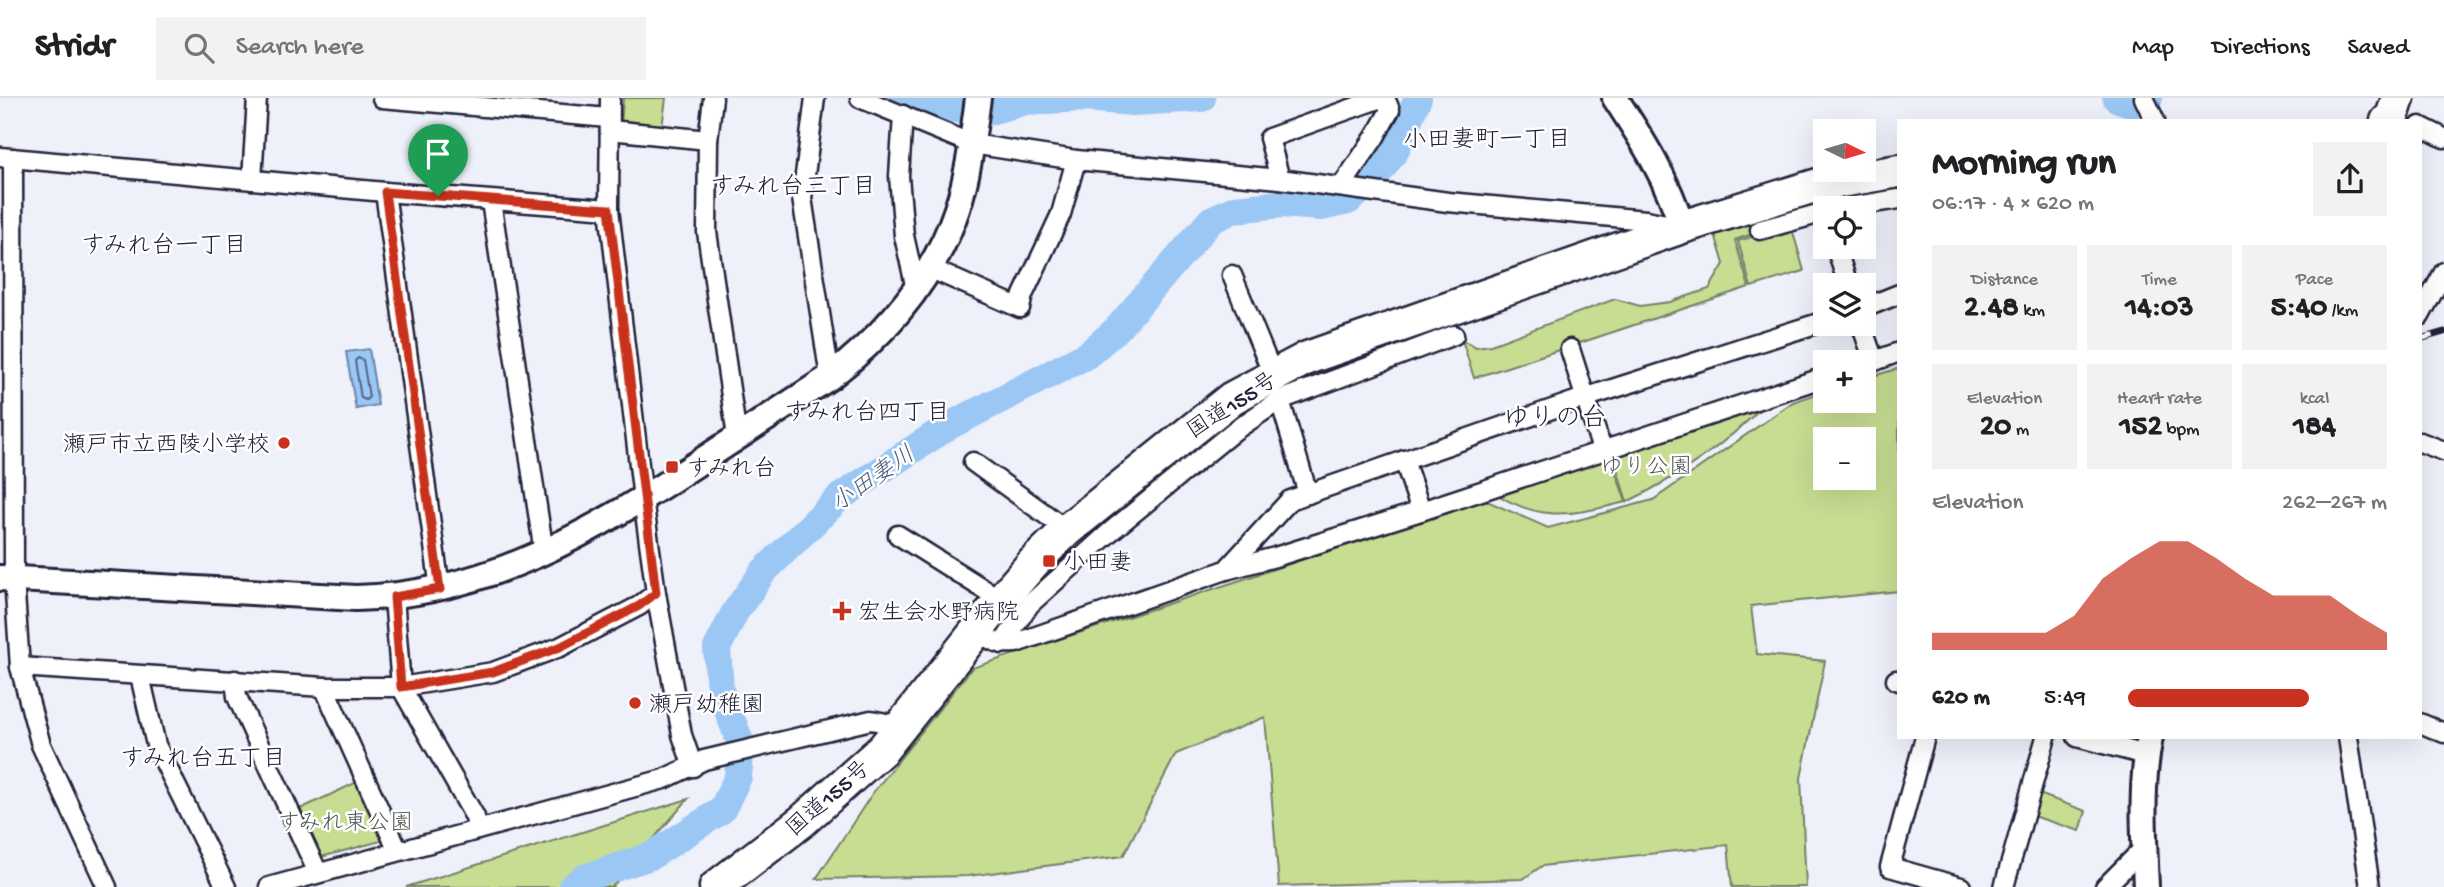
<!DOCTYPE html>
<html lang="en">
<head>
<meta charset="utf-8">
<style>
	:root { --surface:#fff; --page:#f2f2f2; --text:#202124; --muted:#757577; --line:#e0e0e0; --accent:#c8321e }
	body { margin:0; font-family:"Gochi Hand","Klee One",sans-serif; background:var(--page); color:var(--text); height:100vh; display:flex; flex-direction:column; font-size:26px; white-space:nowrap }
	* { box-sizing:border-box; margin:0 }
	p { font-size:23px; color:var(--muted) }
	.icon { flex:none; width:38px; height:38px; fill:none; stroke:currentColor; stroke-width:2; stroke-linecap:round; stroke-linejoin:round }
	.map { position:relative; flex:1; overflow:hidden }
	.panel { position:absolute; left:1897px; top:21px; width:525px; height:620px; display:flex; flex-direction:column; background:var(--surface); border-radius:0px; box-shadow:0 7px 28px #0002 }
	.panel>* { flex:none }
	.needle { width:46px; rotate:95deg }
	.controls { position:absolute; left:1813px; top:21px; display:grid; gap:14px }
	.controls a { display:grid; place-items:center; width:63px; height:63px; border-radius:0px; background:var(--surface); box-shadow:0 7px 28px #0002; font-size:35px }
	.pin { position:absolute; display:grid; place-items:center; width:60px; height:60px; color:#fff; margin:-72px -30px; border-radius:50% 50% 50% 0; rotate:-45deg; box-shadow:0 0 7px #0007 }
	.pin .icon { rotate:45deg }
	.round { display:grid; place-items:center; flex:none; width:74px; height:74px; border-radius:0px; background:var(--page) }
	.head { display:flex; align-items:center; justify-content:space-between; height:119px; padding:0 35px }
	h1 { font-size:38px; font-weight:700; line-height:52px }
	.figures { display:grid; grid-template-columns:repeat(3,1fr); gap:10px; height:119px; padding:7px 35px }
	.figures div { display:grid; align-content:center; border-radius:0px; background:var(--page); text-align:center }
	.figures b { font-size:30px; font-weight:700 }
	.figures small { font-size:19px; font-weight:400 }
	.figures p { font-size:19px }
	.chart { height:196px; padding:14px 35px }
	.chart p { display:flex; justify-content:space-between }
	.chart svg { width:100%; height:126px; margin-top:7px; fill:var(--accent); opacity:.7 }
	ul { padding:0 35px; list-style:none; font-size:23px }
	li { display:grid; grid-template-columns:112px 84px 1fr; align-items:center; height:52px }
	li i { height:18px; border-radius:9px; background:var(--accent) }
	header { display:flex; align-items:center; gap:42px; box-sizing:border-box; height:98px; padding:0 35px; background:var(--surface); border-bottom:2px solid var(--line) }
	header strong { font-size:33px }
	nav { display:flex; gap:38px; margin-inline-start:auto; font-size:24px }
	.search { width:490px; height:63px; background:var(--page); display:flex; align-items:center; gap:18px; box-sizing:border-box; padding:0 24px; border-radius:0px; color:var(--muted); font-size:26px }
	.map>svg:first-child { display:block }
</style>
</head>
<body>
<header>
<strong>Stridr</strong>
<div class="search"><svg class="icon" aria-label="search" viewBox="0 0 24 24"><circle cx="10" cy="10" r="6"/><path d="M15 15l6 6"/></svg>Search here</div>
<nav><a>Map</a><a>Directions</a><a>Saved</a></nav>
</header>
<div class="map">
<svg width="2444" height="789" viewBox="0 0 2444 789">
	<rect width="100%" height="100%" fill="#eef0fa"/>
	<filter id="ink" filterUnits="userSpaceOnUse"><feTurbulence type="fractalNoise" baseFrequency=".0143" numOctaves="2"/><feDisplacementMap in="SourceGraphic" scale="14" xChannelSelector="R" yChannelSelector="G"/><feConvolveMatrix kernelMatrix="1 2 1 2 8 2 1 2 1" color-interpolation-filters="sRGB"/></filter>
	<g filter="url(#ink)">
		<g fill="#c7dd92" stroke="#748066" stroke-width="2" fill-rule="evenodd">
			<path d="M623 0H666L662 30 621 28Z"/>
			<path d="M1752 113 1758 134 1735 142 1749 189 1474 280 1462 242 1476 249 1491 247 1615 201 1640 208 1670 204 1709 191 1724 166 1712 126Z"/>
			<path d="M1791 127 1804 173 1751 189 1738 143Z"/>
			<path d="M1899 270V493L1751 508 1757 556 1825 563 1801 680 1806 789H1732L1728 747 1542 768 1523 781 1279 788 1265 619 1176 656 1123 758 968 778 816 781 872 696 972 570 1485 402 1548 430 1653 402 1793 304 1825 293V303H1864V281ZM1864 341V380H1825V341Z"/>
			<path d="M1765 306C1726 346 1678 379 1627 404L1612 354Z"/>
			<path d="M1609 355 1626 404C1565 419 1534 425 1481 386Z"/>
			<path d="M359 683 384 738 381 743 321 759 298 712Z"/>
			<path d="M2039 696 2086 713 2080 733 2033 718Z"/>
			<path d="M688 701 612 789H406Z"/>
		</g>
		<path fill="#9bc7f5" stroke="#6b85ab" stroke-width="2" d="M369 251 378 307 356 311 346 254Z"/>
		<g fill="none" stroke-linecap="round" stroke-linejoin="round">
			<path stroke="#526485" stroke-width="2" d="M358 260 363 262 369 299 366 302 361 300 355 263Z"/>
			<g stroke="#9bc7f5" stroke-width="28">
				<path d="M899 0 926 10 958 11"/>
				<path d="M2116 0 2132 6 2149 0"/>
				<path d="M990 13 1026 3 1084 0 1133 4 1202 0"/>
				<path d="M572 789 584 780 651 758 722 712 738 679 741 646 720 592 717 550 735 514 764 473 840 399 947 329 1087 257 1117 231 1211 122 1235 111 1282 106 1321 109 1348 103 1374 81 1395 53 1418 0"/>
			</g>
			<g stroke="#22223b" stroke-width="23">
				<g id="street">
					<path d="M382 0 608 20"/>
					<path d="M610 0 609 111 643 401 656 495 682 637 693 669"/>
					<path d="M713 0 708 42 707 134 737 339"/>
					<path d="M815 0 802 100 830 279"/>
					<path d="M860 0 972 46 1076 62 1280 81 1448 104 1646 122 1672 127"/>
					<path d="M2144 0 2155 23"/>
					<path d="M903 17 899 78 904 138 916 191"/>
					<path d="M2420 28 2444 40"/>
					<path d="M610 32 708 42"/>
					<path d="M0 59 385 94 609 111"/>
					<path d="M13 60 14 481 20 569 41 647 107 789"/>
					<path d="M1280 81 1269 40 1381 0"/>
					<path d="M252 82 257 0"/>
					<path d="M1341 89 1375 39 1390 12 1385 0"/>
					<path d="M385 94 440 491"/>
					<path d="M491 103 544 455"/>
					<path d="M1843 110 1899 101"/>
					<path d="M1760 132 1825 114"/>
					<path d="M1836 149 1848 187"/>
					<path d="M929 170 1020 210 1023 197 1061 116 1076 62"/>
					<path d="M1232 177 1273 277"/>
					<path d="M1864 210 1899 196"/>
					<path d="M2420 218 2444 174"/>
					<path d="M1861 226 1874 263"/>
					<path d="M1570 251 1602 352"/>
					<path d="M1864 267 1899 254"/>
					<path d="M1280 302 1308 396"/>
					<path d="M2420 344 2444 353"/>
					<path d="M1404 362 1421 413"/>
					<path d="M973 364 1067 432"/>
					<path d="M898 437 1001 502"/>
					<path d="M1226 472 1290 402 1584 300 1825 223"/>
					<path d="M394 499 401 589 475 719 477 732"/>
					<path d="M979 530C989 545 998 546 1016 545L1226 472 1275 459 1421 413 1825 279"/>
					<path d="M1002 546 1030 506 1110 434 1234 333 1280 302 1454 237"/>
					<path d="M20 569 324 589H401L493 574 560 549 639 508 656 495"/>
					<path d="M140 578 156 647 226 789"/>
					<path d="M235 582 237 599 318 775"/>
					<path d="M1896 582 1899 583"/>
					<path d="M324 589 398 753"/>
					<path d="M2420 625 2444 635"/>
					<path d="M1925 639 1890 769 1961 789"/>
					<path d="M2077 639 2146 657"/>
					<path d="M2348 639 2370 789"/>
					<path d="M269 789 664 681 704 662 871 622 902 628"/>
					<path d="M2004 789 2046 639"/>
					<path d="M2105 789 2144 750"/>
				</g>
			</g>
			<g stroke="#22223b" stroke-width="30">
				<g id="secondary">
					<path d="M1615 0C1642 41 1668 82 1682 129"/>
					<path d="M0 480 356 500C487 497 594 433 701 363 744 335 787 307 830 279 887 235 934 180 957 111 969 75 973 37 978 0"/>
					<path d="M2146 789C2144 739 2140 688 2150 639"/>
				</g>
			</g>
			<g stroke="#22223b" stroke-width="37">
				<g id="highway">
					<path d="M2387 23 2391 22 2398 0"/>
					<path d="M716 789 801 724 883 651 1001 502 1033 465 1067 432 1232 300 1307 260 1682 129 1818 87 1899 73"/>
				</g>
			</g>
			<use href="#street" stroke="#fff" stroke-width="18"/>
			<use href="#secondary" stroke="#fff" stroke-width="24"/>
			<use href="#highway" stroke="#fff" stroke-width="32"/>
			<g stroke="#22223b" stroke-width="7">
				<path id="rail" d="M2420 241 2444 234"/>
			</g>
			<use href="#rail" stroke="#fff" stroke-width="4.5" stroke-dasharray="13" stroke-linecap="butt"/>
		</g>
	</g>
	<g fill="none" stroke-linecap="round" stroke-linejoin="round" filter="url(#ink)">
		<g stroke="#fff" stroke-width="14">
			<path id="route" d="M385 94 609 111 656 495 639 508 560 549 493 574 401 589 394 499 440 491Z"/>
		</g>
		<use href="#route" stroke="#c8321e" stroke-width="9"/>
	</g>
	<g fill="#c8321e" stroke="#fff" stroke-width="2.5">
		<circle cx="284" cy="345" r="7"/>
		<rect x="665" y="362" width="14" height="14" rx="3.5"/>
		<rect x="1042" y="456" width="14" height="14" rx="3.5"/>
		<path d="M838.5 502.5h7v7h7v7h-7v7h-7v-7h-7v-7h7z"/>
		<circle cx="635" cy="605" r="7"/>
	</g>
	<g text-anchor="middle" stroke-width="5" stroke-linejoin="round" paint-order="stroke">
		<g font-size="23" fill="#22223b" stroke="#fff">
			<text transform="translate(1231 306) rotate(-33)" y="8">国道155号</text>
			<text transform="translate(827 699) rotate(-41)" y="8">国道155号</text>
		</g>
		<g font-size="23" fill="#22223b" stroke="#fff" text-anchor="start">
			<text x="270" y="353" text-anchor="end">瀬戸市立西陵小学校</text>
			<text x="686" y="377">すみれ台</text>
			<text x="1063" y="471">小田妻</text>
			<text x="858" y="521">宏生会水野病院</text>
			<text x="649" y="613">瀬戸幼稚園</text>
		</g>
		<g font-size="23" fill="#545a55" stroke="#fff">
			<text x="1646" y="375">ゆり公園</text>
			<text x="345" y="731">すみれ東公園</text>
		</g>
		<g font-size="24" fill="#22223b" stroke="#fff">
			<text x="1487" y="48">小田妻町一丁目</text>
			<text x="793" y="95">すみれ台三丁目</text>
			<text x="164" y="154">すみれ台一丁目</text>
			<text x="867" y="321">すみれ台四丁目</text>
			<text x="203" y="667">すみれ台五丁目</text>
		</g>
		<g font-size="24" font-style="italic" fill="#4c5c7c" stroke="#fff">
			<text transform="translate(872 380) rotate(-35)" y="8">小田妻川</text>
		</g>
		<g font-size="26" fill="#22223b" stroke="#fff">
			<text x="1555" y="327">ゆりの台</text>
		</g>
	</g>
</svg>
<div class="controls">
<a><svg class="needle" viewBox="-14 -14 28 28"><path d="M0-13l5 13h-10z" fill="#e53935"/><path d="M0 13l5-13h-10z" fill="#757577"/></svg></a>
<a><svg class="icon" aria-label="locate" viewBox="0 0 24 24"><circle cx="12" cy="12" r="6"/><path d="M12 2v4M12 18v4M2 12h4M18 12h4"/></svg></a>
<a><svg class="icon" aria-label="layers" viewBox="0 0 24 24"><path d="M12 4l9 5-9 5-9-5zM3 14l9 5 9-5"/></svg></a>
<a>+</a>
<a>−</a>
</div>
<div class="pin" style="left:438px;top:98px;background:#1e9e55"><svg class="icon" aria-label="arrive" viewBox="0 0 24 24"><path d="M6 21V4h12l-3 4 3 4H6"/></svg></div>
<section class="panel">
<div class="head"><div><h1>Morning run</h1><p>06:17 · 4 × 620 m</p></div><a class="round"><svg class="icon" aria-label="share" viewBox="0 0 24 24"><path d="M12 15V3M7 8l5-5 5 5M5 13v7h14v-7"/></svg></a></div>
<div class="figures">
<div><p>Distance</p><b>2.48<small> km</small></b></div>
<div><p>Time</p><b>14:03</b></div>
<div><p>Pace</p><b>5:40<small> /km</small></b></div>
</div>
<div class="figures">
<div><p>Elevation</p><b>20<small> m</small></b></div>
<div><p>Heart rate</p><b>152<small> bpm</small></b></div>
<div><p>kcal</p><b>184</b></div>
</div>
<div class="chart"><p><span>Elevation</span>262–267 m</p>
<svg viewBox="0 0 160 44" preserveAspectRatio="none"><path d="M0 44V38L10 38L20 38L30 38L40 38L50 32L60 19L70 12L80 6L90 6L100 12L110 19L120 25L130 25L140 25L150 32L160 38V44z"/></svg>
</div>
<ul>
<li><b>620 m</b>5:49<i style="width:70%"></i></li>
</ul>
</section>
</div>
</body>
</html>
